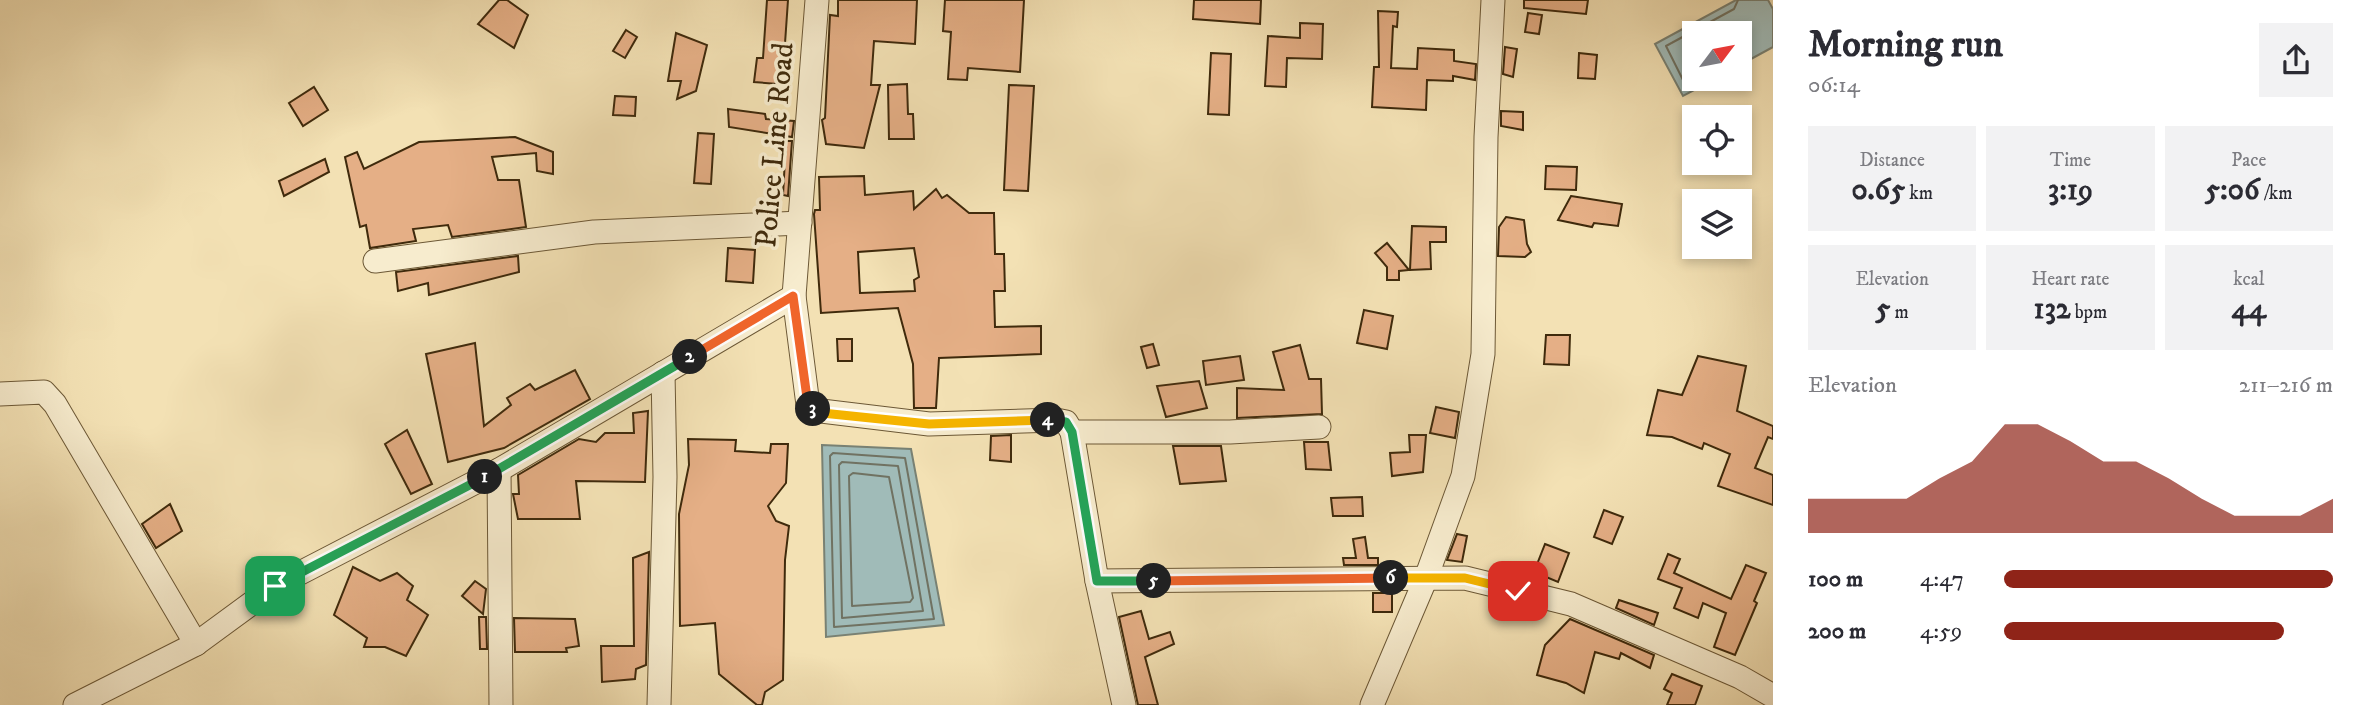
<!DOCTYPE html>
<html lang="en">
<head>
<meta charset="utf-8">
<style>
	:root { --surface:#fff; --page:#f2f2f3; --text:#2b2b33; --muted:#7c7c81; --accent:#8f2418 }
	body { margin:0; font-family:"IM FELL DW Pica",serif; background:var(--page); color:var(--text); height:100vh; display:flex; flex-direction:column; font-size:26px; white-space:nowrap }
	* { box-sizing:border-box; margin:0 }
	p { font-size:23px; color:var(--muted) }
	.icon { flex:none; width:38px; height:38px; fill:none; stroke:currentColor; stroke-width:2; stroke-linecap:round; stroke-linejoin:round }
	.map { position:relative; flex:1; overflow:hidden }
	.side { display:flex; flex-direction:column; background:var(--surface); width:595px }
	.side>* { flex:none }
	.needle { width:46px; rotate:58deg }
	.fabs { position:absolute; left:1682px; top:21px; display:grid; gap:14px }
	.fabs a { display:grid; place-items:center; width:70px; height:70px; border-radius:0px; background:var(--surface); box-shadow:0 4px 10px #0003; font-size:35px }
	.pin { position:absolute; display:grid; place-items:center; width:60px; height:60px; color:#fff; margin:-30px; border-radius:14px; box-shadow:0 4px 10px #0006 }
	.km { position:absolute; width:35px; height:35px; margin:-18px; border-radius:50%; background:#222; color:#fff; font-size:19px; line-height:35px; text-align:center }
	.round { display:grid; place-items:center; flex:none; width:74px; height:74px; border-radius:0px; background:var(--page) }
	.headline { display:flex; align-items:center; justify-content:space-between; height:119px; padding:0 35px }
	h1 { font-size:38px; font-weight:800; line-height:52px }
	.figures { display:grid; grid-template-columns:repeat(3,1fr); gap:10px; height:119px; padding:7px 35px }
	.figures div { display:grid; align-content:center; border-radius:0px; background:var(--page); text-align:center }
	.figures b { font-size:30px; font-weight:800 }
	.figures small { font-size:19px; font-weight:400 }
	.figures p { font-size:19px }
	.chart { height:196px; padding:14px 35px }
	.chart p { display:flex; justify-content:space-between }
	.chart svg { width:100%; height:126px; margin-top:7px; fill:var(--accent); opacity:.7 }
	ul { padding:0 35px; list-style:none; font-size:23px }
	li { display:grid; grid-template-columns:112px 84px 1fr; align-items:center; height:52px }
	li i { height:18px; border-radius:9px; background:var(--accent) }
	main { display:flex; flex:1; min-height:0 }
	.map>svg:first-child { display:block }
</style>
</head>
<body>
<main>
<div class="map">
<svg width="1773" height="705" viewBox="0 0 1773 705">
	<rect width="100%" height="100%" fill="#f3e1b4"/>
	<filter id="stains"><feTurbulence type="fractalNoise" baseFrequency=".00286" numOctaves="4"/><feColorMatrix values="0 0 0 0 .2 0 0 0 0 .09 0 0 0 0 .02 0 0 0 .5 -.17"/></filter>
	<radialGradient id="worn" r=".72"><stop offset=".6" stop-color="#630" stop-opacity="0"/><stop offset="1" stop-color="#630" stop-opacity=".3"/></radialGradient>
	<g fill="#a0bbb8" stroke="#798173" stroke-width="2">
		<path d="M1736 0H1768L1773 9V47L1740 65V33H1694V79H1715L1683 96 1655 44Z"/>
		<path d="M822 445 911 449 944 625 826 637Z"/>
	</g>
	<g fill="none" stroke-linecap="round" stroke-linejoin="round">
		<g stroke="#707262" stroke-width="2">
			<path d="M1700 79 1685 84 1666 46 1734 9 1738 0"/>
			<path d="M833 453 905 458 934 619 834 627 830 456Z"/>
			<path d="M842 462 898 466 923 611 842 618 839 465Z"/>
			<path d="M853 473 889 477 913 598 910 602 852 606 849 476Z"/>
		</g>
	</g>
	<g fill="#e5af86" stroke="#3f2a0c" stroke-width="2" fill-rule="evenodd">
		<path d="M499 0H507L528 15 514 48 478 24Z"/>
		<path d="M767 0H788L784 58H791L790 85 754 82 757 58H763Z"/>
		<path d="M838 0H917L915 44 874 41 871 85H880L864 148 826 144 822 120 825 118 830 15 838 16Z"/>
		<path d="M945 0H1024L1020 72 968 68 967 80 948 79 951 32 943 31Z"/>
		<path d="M1194 0H1261L1260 24 1193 19Z"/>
		<path d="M1524 0H1588L1586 14 1524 8Z"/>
		<path d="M1378 11 1398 12 1397 27 1393 26 1391 68 1417 69 1418 48 1454 50V61L1476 64 1475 80 1453 76V81L1427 80 1426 110 1372 107 1374 67H1379Z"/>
		<path d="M1528 13 1542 15 1539 34 1525 32Z"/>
		<path d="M1300 23 1323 24 1322 59 1287 58 1286 87 1265 86 1268 36 1300 38Z"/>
		<path d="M626 30 637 37 625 58 613 51Z"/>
		<path d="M676 33 707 45 696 91 677 99 681 81H668Z"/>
		<path d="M1505 47 1517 49 1513 77 1503 74Z"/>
		<path d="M1211 53 1231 54 1229 115 1208 114Z"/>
		<path d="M1579 53 1597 55 1595 79 1578 78Z"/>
		<path d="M907 84 908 114H913L914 139H889L888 85Z"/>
		<path d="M1009 85 1034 86 1028 191 1004 190Z"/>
		<path d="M314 87 328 110 303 126 289 103Z"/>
		<path d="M615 96 636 97 635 116 613 115Z"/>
		<path d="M728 109 765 114 766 119 794 121 792 137 729 127Z"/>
		<path d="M1501 111 1523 112V130L1501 126Z"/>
		<path d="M698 133 714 134 711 184 694 183Z"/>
		<path d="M515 137 553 152V174L537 171 536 153 492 157 498 180H519L526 227 452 237 448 225 413 229 416 241 370 248 366 225 360 227 345 157 357 152 364 169 419 142Z"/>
		<path d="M786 141H792L788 196 783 195Z"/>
		<path d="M325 159 329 172 284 196 279 181Z"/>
		<path d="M1546 166 1577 167 1576 190 1545 189Z"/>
		<path d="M864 176 865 195 913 191 914 209 936 189 942 198 947 195 969 213H994L995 254H1004L1005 291H994L995 327 1041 326V354L939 358 936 408H914L913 364 898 308 821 313 814 214 815 210H820L819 177ZM914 248 919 277 914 280 915 291 860 293 858 252Z"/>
		<path d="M1571 196 1622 204 1618 226 1594 223 1592 227 1558 220Z"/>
		<path d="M1506 217 1524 220 1527 244 1531 252 1525 257 1498 256 1499 227Z"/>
		<path d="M1412 226 1446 227V242H1430L1431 269 1410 270Z"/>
		<path d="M1387 243 1409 270 1399 271V280H1387V267L1375 253Z"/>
		<path d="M728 248 755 250 753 283 726 281Z"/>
		<path d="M518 256 519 272 429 295 428 283 398 291 396 272Z"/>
		<path d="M1364 310 1393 316 1387 349 1357 343Z"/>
		<path d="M1546 335H1570L1569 365 1544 364Z"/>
		<path d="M837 339H852V361H838Z"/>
		<path d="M475 343 484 426 511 405 507 398 530 384 535 390 575 370 590 399 504 448 448 462 426 354Z"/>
		<path d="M1153 344 1159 365 1147 368 1141 347Z"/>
		<path d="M1300 345 1309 379H1321L1322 414 1237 418V388L1284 390 1273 352Z"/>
		<path d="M1240 356 1244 380 1206 385 1203 361Z"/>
		<path d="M1698 356 1746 366 1737 411 1773 426V439L1768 437 1755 468 1773 475V505L1718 486 1730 454 1704 443 1702 449 1672 437 1647 435 1658 390 1682 395Z"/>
		<path d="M1199 381 1207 408 1166 417 1157 386Z"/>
		<path d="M1436 407 1459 412 1455 438 1430 433Z"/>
		<path d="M648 411 645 482 576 481 580 519H518L513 494H519L518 475 579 439 596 442 605 433H634L633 413Z"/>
		<path d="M407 430 432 484 411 494 385 444Z"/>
		<path d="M1011 435V462L990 460 991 436Z"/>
		<path d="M1409 435H1426L1423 472 1392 476 1390 453 1410 452Z"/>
		<path d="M688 439 736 440 735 451 770 453 771 444H788L786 483 768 506 776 521 789 526 785 560 783 680 765 692 762 705H757L719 674 715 623 680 626 679 514 689 465Z"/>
		<path d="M1304 442H1328L1331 470 1306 469Z"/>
		<path d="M1173 446H1221L1226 481 1180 484Z"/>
		<path d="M1362 497 1363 516H1333L1331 498Z"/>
		<path d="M170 504 182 531 156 548 142 524Z"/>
		<path d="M1604 510 1623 517 1612 544 1594 537Z"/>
		<path d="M1457 534 1467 536 1462 562 1447 560Z"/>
		<path d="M1365 537 1368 558H1378V565H1344L1343 558H1356L1353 539Z"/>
		<path d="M1545 544 1569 553 1558 582 1534 572Z"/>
		<path d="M649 552 646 665 636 669 635 679 602 682 601 646H634L633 558Z"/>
		<path d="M1668 554 1680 559 1674 573 1731 599 1746 565 1766 573 1754 601 1757 603 1735 655 1714 647 1726 613 1703 603 1698 618 1674 608 1682 588 1658 579Z"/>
		<path d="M353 567 380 581 397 573 413 586 407 600 428 615 406 656 385 647H364L367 638 334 615Z"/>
		<path d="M475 581 486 589 483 614 462 596Z"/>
		<rect x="1373" y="593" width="19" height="19"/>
		<path d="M1619 600 1658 613 1654 625 1616 608Z"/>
		<path d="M1141 611 1149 639 1170 632 1174 644 1145 657 1158 705H1138L1119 617Z"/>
		<path d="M479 617H486L487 649H480Z"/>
		<path d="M514 618 575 619 579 646 566 648 567 652H515Z"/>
		<path d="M1570 619 1654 655 1650 668 1621 653 1619 659 1595 652 1584 693 1566 683 1537 675 1545 645Z"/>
		<path d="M1672 674 1702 686 1695 705H1667L1672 693 1664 689Z"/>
	</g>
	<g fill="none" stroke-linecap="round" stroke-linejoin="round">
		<g stroke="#6c5836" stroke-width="25">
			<g id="minor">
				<path d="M817 0 794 296 808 405 813 410 929 424 1056 420 1066 422 1072 432 1097 581 1465 578 1571 604 1740 677 1773 696"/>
				<path d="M375 261 594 232 800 223"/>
				<path d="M0 394 44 392 55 404 196 644"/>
				<path d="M1072 432H1230L1319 427"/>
				<path d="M499 470 501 705"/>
				<path d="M1097 581 1124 705"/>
				<path d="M75 705 196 644 275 586 499 470 794 296"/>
				<path d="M659 705 665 477 663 373"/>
				<path d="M1372 705 1426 578 1463 476 1483 354 1486 137 1493 0"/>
			</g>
		</g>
		<use href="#minor" stroke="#f7ecce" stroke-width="23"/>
	</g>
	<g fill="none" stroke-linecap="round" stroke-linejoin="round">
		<g stroke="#fff" stroke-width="14">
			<path id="split-1" d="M275 586 485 477"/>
		</g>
		<g stroke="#fff" stroke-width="14">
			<path id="split-2" d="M485 477 690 357"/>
		</g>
		<g stroke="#fff" stroke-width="14">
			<path id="split-3" d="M690 357 793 296 808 405 813 409"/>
		</g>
		<g stroke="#fff" stroke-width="14">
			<path id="split-4" d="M813 409 822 413 929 424 1048 420"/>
		</g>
		<g stroke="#fff" stroke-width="14">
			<path id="split-5" d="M1048 420 1066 422 1072 432 1097 581H1154"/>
		</g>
		<g stroke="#fff" stroke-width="14">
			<path id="split-6" d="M1154 581 1391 578"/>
		</g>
		<g stroke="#fff" stroke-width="14">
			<path id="split-7" d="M1391 578H1465L1518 591"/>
		</g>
		<use href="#split-1" stroke="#22a559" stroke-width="9"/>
		<use href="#split-2" stroke="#22a559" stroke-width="9"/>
		<use href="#split-3" stroke="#f0652b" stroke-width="9"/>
		<use href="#split-4" stroke="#f5b400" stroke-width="9"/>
		<use href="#split-5" stroke="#22a559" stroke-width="9"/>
		<use href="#split-6" stroke="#f0652b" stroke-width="9"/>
		<use href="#split-7" stroke="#f5b400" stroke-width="9"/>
	</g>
	<g text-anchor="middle" stroke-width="7" stroke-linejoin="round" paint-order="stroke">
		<g font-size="30" fill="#3f2a0c" stroke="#f7ecce">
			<text transform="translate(774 145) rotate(-85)" y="10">Police Line Road</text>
		</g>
	</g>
	<rect width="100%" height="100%" filter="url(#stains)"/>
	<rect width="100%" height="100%" fill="url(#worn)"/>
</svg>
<div class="fabs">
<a><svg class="needle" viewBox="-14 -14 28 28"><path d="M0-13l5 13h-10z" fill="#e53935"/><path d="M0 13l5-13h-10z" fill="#7c7c81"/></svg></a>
<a><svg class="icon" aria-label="locate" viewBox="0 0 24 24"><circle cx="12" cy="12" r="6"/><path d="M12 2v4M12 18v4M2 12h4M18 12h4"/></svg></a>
<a><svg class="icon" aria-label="layers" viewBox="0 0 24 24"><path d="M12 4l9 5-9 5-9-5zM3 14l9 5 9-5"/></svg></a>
</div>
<div class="pin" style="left:275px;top:586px;background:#1e9e55"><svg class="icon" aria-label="arrive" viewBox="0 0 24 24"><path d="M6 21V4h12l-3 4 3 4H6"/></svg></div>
<div class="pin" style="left:1518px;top:591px;background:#d93025"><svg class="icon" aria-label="check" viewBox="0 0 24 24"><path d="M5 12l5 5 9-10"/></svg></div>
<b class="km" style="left:485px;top:477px">1</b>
<b class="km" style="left:690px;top:357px">2</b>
<b class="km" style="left:813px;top:409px">3</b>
<b class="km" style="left:1048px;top:420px">4</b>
<b class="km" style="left:1154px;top:581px">5</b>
<b class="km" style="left:1391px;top:578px">6</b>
</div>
<section class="side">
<div class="headline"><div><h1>Morning run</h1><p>06:14</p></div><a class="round"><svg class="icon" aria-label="share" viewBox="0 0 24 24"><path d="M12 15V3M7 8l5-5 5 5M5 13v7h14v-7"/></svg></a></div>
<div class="figures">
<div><p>Distance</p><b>0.65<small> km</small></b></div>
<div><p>Time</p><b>3:19</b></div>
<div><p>Pace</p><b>5:06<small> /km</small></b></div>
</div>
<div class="figures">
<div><p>Elevation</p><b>5<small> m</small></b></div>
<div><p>Heart rate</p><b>132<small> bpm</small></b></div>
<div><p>kcal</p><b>44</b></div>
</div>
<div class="chart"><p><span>Elevation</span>211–216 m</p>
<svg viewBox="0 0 160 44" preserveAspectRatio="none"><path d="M0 44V32L10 32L20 32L30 32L40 25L50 19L60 6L70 6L80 12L90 19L100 19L110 25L120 32L130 38L140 38L150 38L160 32V44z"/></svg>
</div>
<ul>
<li><b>100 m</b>4:47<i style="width:100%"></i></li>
<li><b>200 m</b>4:59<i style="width:85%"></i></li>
</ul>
</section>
</main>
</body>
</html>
